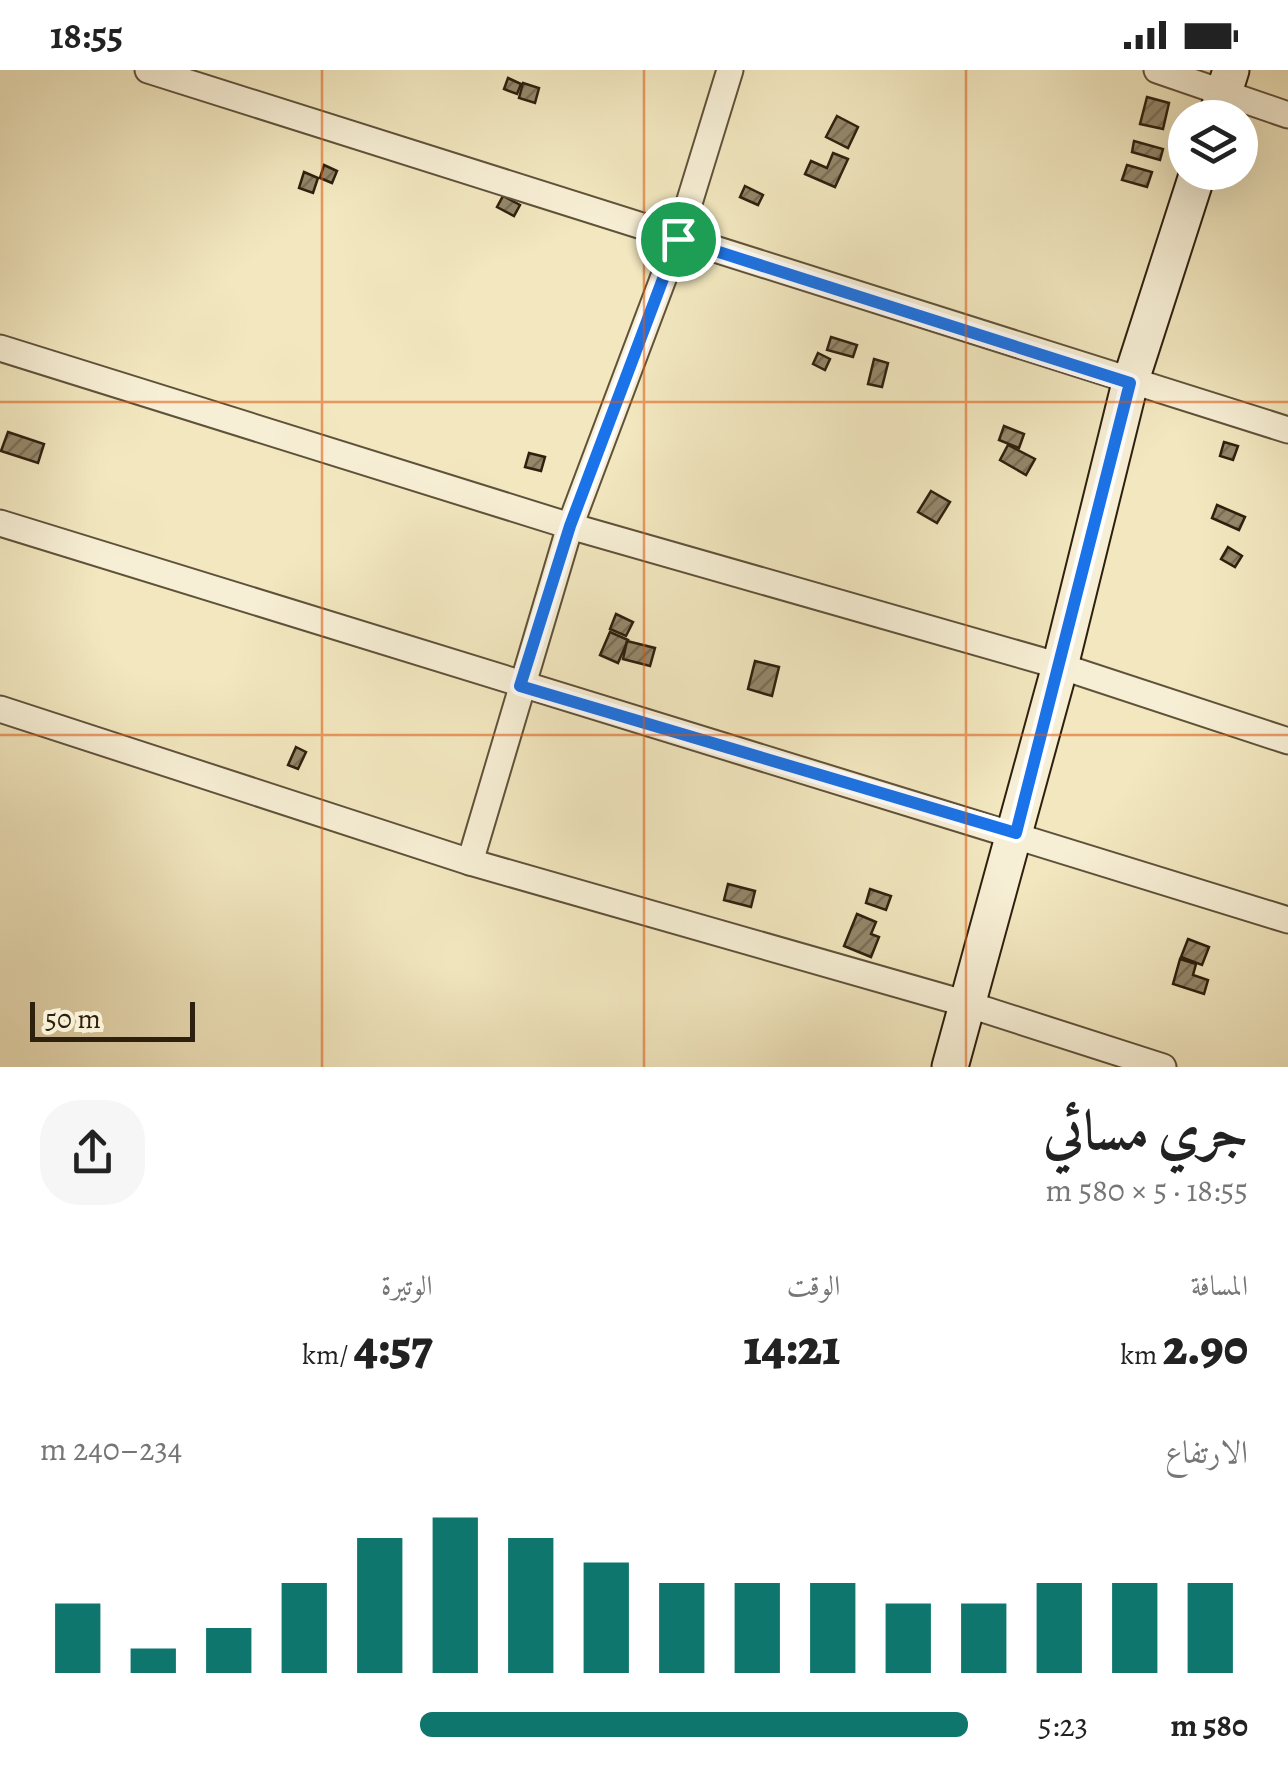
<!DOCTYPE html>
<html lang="ar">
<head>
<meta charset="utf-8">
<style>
	:root { --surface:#fff; --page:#f6f6f6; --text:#222; --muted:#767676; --accent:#0f766e }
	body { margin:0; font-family:Alegreya,Amiri,serif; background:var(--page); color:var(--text); direction:rtl; height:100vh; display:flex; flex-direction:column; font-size:38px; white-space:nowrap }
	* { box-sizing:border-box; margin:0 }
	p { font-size:32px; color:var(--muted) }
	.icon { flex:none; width:55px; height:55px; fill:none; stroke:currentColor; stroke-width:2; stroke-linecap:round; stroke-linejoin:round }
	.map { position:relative; height:997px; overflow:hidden; direction:ltr }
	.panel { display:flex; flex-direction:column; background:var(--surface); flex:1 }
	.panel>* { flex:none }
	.controls { position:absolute; left:1168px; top:30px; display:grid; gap:20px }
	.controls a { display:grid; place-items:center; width:90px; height:90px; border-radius:50%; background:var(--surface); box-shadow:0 10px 40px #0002; font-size:50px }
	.scale { position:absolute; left:30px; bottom:25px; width:165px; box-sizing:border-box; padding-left:10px; border:5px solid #2e200e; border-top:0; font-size:28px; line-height:35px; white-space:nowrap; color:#2e200e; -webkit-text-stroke:8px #f7efd5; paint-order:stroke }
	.pin { position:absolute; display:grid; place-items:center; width:85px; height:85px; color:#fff; margin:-42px; border:5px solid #fff; border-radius:50%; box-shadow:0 2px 10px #0007 }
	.round { display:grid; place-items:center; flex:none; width:105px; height:105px; border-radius:40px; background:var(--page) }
	.head { display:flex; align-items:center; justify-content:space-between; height:170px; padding:0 40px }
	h1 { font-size:55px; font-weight:800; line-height:75px }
	.stats { display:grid; grid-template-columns:repeat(3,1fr); gap:15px; height:170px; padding:10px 40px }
	.stats div { display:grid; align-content:center }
	.stats b { font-size:50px; font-weight:800 }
	.stats small { font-size:28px; font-weight:400 }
	.stats p { font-size:28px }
	.chart { height:280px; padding:20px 40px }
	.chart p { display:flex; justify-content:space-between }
	.chart svg { width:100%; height:180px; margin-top:10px; stroke:var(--accent); stroke-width:6 }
	ul { padding:0 40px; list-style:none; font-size:32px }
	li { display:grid; grid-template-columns:160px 120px 1fr; align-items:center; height:75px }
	li i { height:25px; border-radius:12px; background:var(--accent) }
	.status { display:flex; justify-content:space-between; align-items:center; height:70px; padding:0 50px; background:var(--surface); direction:ltr }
	.status svg { height:28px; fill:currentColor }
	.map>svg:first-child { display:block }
</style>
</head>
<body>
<div class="status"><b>18:55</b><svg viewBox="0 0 49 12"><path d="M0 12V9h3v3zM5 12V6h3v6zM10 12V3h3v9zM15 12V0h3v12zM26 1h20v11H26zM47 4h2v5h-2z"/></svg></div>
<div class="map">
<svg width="1288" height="997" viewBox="0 0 1288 997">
	<defs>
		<pattern id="building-hatch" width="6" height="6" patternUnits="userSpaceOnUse" patternTransform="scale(2.5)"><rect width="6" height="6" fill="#94876a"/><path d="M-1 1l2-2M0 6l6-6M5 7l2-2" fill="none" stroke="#796e56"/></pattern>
	</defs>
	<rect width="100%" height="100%" fill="#f2e7bf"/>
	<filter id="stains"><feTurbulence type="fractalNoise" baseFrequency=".002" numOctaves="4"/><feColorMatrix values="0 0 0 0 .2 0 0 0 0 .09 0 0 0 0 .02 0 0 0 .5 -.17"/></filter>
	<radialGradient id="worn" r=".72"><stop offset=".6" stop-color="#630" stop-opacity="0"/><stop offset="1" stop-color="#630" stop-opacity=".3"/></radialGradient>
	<g fill="url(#building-hatch)" stroke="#2e200e" stroke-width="2.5">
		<path d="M508 8 521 14 517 24 504 19Z"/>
		<path d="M523 13 539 18 535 33 519 28Z"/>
		<path d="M1147 27 1169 33 1163 59 1140 54Z"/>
		<path d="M837 46 858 57 848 78 826 67Z"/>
		<path d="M1134 71 1163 79 1160 90 1132 82Z"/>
		<path d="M833 83 848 89 835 117 805 104 811 91 827 98Z"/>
		<path d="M324 95 337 101 332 113 320 108Z"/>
		<path d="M1127 95 1152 102 1147 117 1122 110Z"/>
		<path d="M304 102 318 108 313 123 299 118Z"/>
		<path d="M745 116 763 125 758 135 740 127Z"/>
		<path d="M503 126 520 135 514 146 497 137Z"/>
		<path d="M831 267 857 275 853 287 827 280Z"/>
		<path d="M818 283 830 289 825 300 813 294Z"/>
		<path d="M874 289 888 293 882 317 868 314Z"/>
		<path d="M1004 356 1024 364 1019 378 999 370Z"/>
		<path d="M8 362 44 374 38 393 1 381Z"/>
		<path d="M1224 372 1238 376 1233 390 1220 386Z"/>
		<path d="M1008 375 1035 389 1026 405 1000 390Z"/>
		<path d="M529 383 545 387 541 401 525 397Z"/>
		<path d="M931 421 950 432 937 453 918 442Z"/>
		<path d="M1217 435 1245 447 1239 460 1212 448Z"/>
		<path d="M1228 477 1242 486 1235 497 1221 489Z"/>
		<path d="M616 544 633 552 626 566 610 559Z"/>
		<path d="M610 562 628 570 618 593 600 585Z"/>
		<path d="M627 571 655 578 650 596 623 589Z"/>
		<path d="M755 591 779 597 772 626 748 619Z"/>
		<path d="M296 677 306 682 298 699 288 695Z"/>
		<path d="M728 814 755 821 751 837 724 830Z"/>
		<path d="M870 819 891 826 886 840 866 833Z"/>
		<path d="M857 844 876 852 871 864 879 867 871 887 844 876Z"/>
		<path d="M1188 869 1209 877 1202 895 1181 887Z"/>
		<path d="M1180 889 1196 894 1193 905 1208 910 1204 924 1173 914Z"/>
	</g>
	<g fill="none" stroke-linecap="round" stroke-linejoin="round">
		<g stroke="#5f523a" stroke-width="29">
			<g id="street">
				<path d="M148 0 1288 360"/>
				<path d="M1157 0 1288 45"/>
				<path d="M0 278 570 456 1060 596 1288 671"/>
				<path d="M0 453 1288 850"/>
				<path d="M0 639 470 792 967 934 1163 997"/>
				<path d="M470 792 570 456 678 169 730 0"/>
			</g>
		</g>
		<g stroke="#2e200e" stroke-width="39">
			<g id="secondary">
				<path d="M1216 48 1231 0"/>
				<path d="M950 997 1060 596 1130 313 1198 102"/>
			</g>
		</g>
		<use href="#street" stroke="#f7efd5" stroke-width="25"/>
		<use href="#secondary" stroke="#f7efd5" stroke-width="35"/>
	</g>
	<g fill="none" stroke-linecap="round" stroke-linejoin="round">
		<g stroke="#fff" stroke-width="20">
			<path id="route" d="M678 169 1130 313 1016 763 520 616 570 456Z"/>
		</g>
		<use href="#route" stroke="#1a73e8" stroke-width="12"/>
	</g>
	<path fill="none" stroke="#df560c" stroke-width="2.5" stroke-opacity="0.55" d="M322 0V997M644 0V997M966 0V997M0 332H1288M0 665H1288"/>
	<rect width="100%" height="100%" filter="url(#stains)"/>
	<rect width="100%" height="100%" fill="url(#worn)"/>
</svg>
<div class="controls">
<a><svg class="icon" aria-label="layers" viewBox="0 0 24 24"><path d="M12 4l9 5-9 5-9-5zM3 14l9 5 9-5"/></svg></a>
</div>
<div class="scale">50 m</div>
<div class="pin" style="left:678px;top:169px;background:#1e9e55"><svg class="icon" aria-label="arrive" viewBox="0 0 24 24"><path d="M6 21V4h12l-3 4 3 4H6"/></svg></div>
</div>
<section class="panel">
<div class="head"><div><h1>جري مسائي</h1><p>18:55 · 5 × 580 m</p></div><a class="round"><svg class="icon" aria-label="share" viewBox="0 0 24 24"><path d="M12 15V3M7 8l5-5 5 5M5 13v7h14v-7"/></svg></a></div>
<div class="stats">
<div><p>المسافة</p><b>2.90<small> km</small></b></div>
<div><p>الوقت</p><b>14:21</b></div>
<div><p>الوتيرة</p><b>4:57<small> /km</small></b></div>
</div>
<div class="chart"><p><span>الارتفاع</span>234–240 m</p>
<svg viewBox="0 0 160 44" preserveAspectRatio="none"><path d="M5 44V27M15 44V38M25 44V33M35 44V22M45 44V11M55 44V6M65 44V11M75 44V17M85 44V22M95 44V22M105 44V22M115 44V27M125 44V27M135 44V22M145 44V22M155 44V22"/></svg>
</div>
<ul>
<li><b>580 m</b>5:23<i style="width:59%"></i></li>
</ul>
</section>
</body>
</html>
